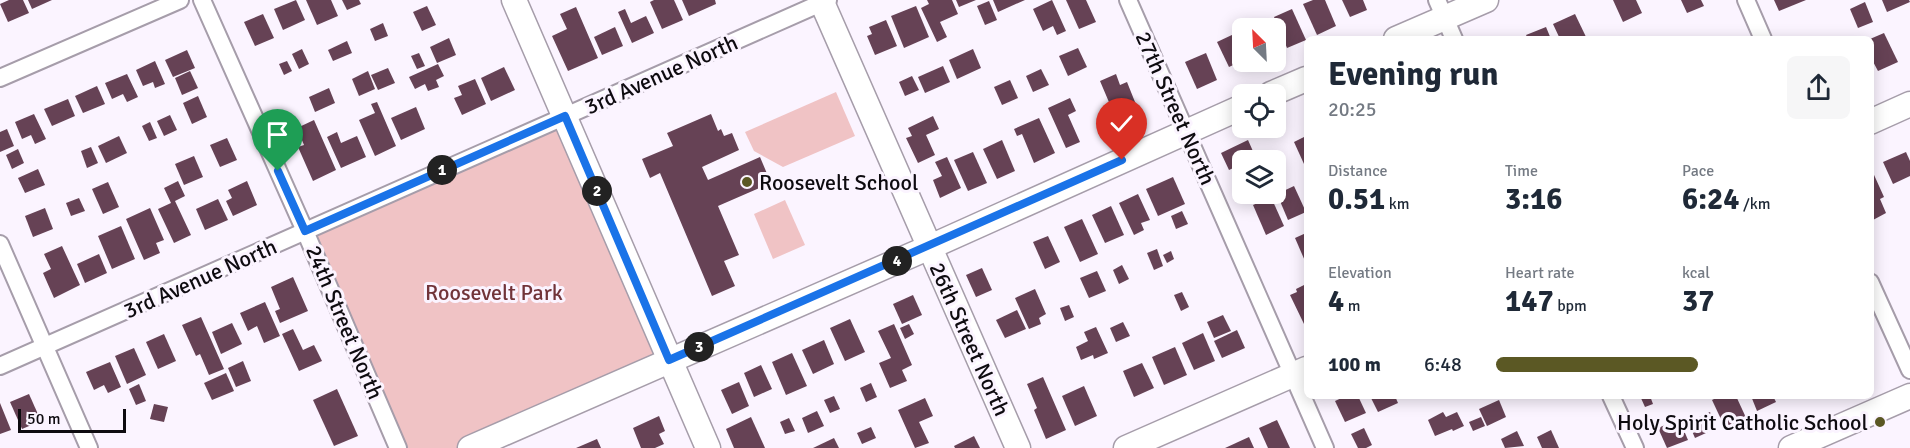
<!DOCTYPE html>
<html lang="en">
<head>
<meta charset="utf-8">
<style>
	:root { --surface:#fff; --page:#f6f6f7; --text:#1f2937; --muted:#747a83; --accent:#5b5824 }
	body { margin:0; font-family:Signika,sans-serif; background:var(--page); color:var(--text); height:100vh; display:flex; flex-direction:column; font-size:22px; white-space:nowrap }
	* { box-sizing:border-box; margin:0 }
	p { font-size:20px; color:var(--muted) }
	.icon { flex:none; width:33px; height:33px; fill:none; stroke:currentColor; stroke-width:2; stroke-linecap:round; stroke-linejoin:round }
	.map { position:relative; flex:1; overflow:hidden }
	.side { position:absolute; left:1304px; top:36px; width:570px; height:363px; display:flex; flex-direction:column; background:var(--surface); border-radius:9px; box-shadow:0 3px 15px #0003 }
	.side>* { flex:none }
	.needle { width:39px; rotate:336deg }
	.fabs { position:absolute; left:1232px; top:18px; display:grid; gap:12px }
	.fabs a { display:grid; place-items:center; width:54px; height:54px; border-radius:9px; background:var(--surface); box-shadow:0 3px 15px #0003; font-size:30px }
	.scale { position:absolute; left:18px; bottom:15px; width:108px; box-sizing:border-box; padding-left:6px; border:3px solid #0e0b10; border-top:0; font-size:16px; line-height:21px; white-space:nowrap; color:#0e0b10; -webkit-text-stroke:4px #fbf4ff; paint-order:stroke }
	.pin { position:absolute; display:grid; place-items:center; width:51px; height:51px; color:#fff; margin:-62px -26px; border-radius:50% 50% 50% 0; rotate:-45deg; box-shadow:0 0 6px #0007 }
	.pin .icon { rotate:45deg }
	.km { position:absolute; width:30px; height:30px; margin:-15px; border-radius:50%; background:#222; color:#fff; font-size:16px; line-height:30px; text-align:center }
	.round { display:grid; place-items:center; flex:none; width:63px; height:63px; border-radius:9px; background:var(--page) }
	.head { display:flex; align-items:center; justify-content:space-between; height:102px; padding:0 24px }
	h1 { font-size:33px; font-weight:700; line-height:45px }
	.figures { display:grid; grid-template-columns:repeat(3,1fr); gap:9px; height:102px; padding:6px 24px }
	.figures div { display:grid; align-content:center }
	.figures b { font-size:30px; font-weight:700 }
	.figures small { font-size:16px; font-weight:400 }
	.figures p { font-size:16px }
	ul { padding:0 24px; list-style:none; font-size:20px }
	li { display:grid; grid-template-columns:96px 72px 1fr; align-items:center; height:45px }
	li i { height:15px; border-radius:8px; background:var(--accent) }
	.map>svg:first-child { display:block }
</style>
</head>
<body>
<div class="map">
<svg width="1910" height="448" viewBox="0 0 1910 448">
	<rect width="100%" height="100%" fill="#fbf4ff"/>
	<g fill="#f0c3c5">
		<path d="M836 92 855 136 783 167 754 151 745 132Z"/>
		<path d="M565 116 669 360 470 448H398L305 231Z"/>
		<path d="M785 200 805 245 773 259 754 214Z"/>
	</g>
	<g fill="#664255">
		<path d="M9 0H23L29 13 8 22 0 4Z"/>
		<path d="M28 0H52L32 9Z"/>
		<path d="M296 0 305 20 283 30 274 9Z"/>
		<path d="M306 0H331L338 16 317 25Z"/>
		<path d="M342 0H359L361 4 347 10Z"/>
		<path d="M654 0H674L683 20 662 29 650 2Z"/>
		<path d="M682 0H715L716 4 689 16Z"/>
		<path d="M927 0H952L958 14 940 22 947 37 937 42 921 8 929 4Z"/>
		<path d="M956 0H976L959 7Z"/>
		<path d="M993 0H1025L998 12Z"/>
		<path d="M1052 0 1066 31 1057 35 1053 26 1043 31 1033 9Z"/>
		<path d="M1066 0H1086L1096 22 1079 29Z"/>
		<path d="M1313 0H1325L1336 26 1317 35 1303 4Z"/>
		<path d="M1342 0H1363L1367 10 1350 17Z"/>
		<path d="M1613 0H1636L1642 13 1623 22Z"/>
		<path d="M1681 0H1701L1704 6 1687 13Z"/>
		<path d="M1774 0H1806L1779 11Z"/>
		<path d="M1882 0H1909L1910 2 1887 12Z"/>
		<path d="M989 1 997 20 985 25 977 6Z"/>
		<path d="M1865 2 1873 22 1858 28 1850 9Z"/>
		<path d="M427 6 436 25 422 31 413 12Z"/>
		<path d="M916 6 929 37 904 48 891 16Z"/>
		<path d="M576 7 598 58 568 71 552 36 567 29 560 14Z"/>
		<path d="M625 9 631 23 646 16 654 33 632 43 618 12Z"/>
		<path d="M1292 9 1306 40 1287 48 1274 17Z"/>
		<path d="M263 14 274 38 255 46 244 22Z"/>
		<path d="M1575 14 1587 39H1560L1553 24Z"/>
		<path d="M886 20 897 46 875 55 867 36 872 34 869 27Z"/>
		<path d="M383 23 388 36 375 41 370 29Z"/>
		<path d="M615 27 623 46 602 55 594 37Z"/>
		<path d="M1546 27 1551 39H1528L1526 35Z"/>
		<path d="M1884 33 1898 62 1878 71 1870 56V39Z"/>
		<path d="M1234 34 1242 53V61L1229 67 1217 42Z"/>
		<path d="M449 38 456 55 437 63 430 47Z"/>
		<path d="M347 41 352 53 333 61 328 50Z"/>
		<path d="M1078 48 1087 67 1068 76 1059 56Z"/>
		<path d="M302 49 309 64 299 69 292 54Z"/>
		<path d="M973 49 981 68 957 79 949 60Z"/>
		<path d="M187 50 195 68 173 77 165 60Z"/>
		<path d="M419 53 425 66 417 69 411 56Z"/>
		<path d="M1206 53 1217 80 1197 89 1185 62Z"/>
		<path d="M155 61 165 84 155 88 153 82 143 86 136 70Z"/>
		<path d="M287 61 292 71 284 75 279 64Z"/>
		<path d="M438 64 444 76 436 80 439 87 428 91 425 84 415 89 409 77Z"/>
		<path d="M943 66 950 82 925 93 918 77Z"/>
		<path d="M504 67 515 90 491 101 481 78Z"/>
		<path d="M388 68 395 83 378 90 371 75Z"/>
		<path d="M1041 69 1049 85 1033 92 1026 76Z"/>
		<path d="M190 71 198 88 182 95 175 78Z"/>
		<path d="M368 71 375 89 359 96 352 79Z"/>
		<path d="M127 74 138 97 127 102 123 94 112 99 105 83Z"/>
		<path d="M1116 74 1120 85 1127 82 1139 112 1117 121 1100 81Z"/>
		<path d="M912 76 919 90 905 96 899 82Z"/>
		<path d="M475 79 486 104 462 115 454 98 462 95 458 86Z"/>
		<path d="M1010 80 1018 98 1002 105 994 87Z"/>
		<path d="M97 86 105 104 83 113 75 96Z"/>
		<path d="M329 88 335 103 315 112 309 97Z"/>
		<path d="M198 96 207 117 192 124 183 103Z"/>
		<path d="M1070 98 1076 111 1068 115 1080 142 1066 148 1048 108Z"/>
		<path d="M68 99 75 116 52 126 44 109Z"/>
		<path d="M377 102 396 146 375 156 359 120 375 113 371 104Z"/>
		<path d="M416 107 425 129 401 140 391 118Z"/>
		<path d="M34 114 46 139 35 144 31 135 22 139 15 122Z"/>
		<path d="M711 114 718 131 721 129 724 136 732 133 739 150 702 167 708 180 760 157 771 183 718 206 739 255 724 261 735 286 712 296 660 173 650 178 642 159 673 146 667 133Z"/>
		<path d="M170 115 177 130 164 136 157 121Z"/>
		<path d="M933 116 939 129 926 135 935 155 918 163 906 138 912 136 908 128Z"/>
		<path d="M1039 118 1055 153 1034 163 1022 134 1017 136 1014 129Z"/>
		<path d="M314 120 336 170 313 181 298 147 304 145 297 128Z"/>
		<path d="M150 122 157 138 149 141 142 126Z"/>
		<path d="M7 129 14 146 0 152V132Z"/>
		<path d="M337 132 341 143 357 136 366 157 341 168 327 137Z"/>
		<path d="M119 136 127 153 106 163 98 146Z"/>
		<path d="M1306 136V163L1304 164 1294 142Z"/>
		<path d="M227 138 237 160 220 167 210 145Z"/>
		<path d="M1002 140 1015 171 997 179 983 149Z"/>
		<path d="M1248 140 1256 158 1249 160H1242V164L1229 170 1221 153Z"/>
		<path d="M91 147 98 163 87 168 81 151Z"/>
		<path d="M18 149 24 163 12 169 6 155Z"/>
		<path d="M973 152 987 183 968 191 954 160Z"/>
		<path d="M1906 152 1910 161V176L1893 184 1883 162Z"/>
		<path d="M194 156 203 177 184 185 175 164Z"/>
		<path d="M947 157 961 188 940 198 933 180 942 176 935 162Z"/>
		<path d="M1870 166 1884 197 1880 199 1886 213 1873 220 1870 215Z"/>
		<path d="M38 169 45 185 25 193 18 178Z"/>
		<path d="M1173 177 1185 204 1158 216 1146 189Z"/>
		<path d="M178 181 185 196 175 201 191 235 174 243 158 209 171 203 164 188Z"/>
		<path d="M247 181 257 205 233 216 226 201 232 198 228 190Z"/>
		<path d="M108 182 119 207 103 214 92 189Z"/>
		<path d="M1294 186 1306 212 1288 220 1277 194Z"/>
		<path d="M1138 194 1150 220 1141 223 1144 230 1134 235 1119 203Z"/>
		<path d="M1271 197 1284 226 1266 235 1253 205Z"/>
		<path d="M79 198 85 211 71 216 66 203Z"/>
		<path d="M218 199 228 220 205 230 196 209Z"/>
		<path d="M1111 206 1124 235 1105 243 1092 215Z"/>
		<path d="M45 208 53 229 33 237 25 216Z"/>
		<path d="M150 208 164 240 156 243 160 253 144 260 126 219Z"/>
		<path d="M1182 211 1188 224 1176 229 1171 216Z"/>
		<path d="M1082 219 1098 254 1080 262 1064 227Z"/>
		<path d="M121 226 135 259 112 269 98 236Z"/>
		<path d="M1306 233V260L1305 261 1295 238Z"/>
		<path d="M1048 236 1060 262 1045 269 1033 242Z"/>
		<path d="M62 246 80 285 54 298 43 273 51 269 44 254Z"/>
		<path d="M1157 249 1163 266 1154 270 1147 253Z"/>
		<path d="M1171 251 1174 259 1167 263 1163 255Z"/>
		<path d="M99 254 107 273 85 283 77 264Z"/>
		<path d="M1122 265 1129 279 1119 284 1113 270Z"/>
		<path d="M982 268 992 290 976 297 966 275Z"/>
		<path d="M1097 271 1106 291 1089 298 1080 278Z"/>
		<path d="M293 277 308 311 280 323 275 311 280 309 271 287Z"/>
		<path d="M1306 284V323L1304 324 1290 295 1297 292 1296 289Z"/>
		<path d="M1035 289 1046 314 1039 318 1041 324 1029 329 1015 298Z"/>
		<path d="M1182 292 1189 307 1181 311 1174 295Z"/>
		<path d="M913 295 922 315 902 324 893 304Z"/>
		<path d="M265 302 280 336 264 343 257 326 248 331 240 313Z"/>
		<path d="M1069 305 1074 317 1065 321 1060 308Z"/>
		<path d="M1017 310 1026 329 1005 338 996 320Z"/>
		<path d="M1223 315 1231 331 1214 338 1207 322Z"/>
		<path d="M201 317 224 369 209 375 200 354 196 356 182 325Z"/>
		<path d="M850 319 865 352 845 361 830 328Z"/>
		<path d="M1123 322 1130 336 1116 342 1110 328Z"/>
		<path d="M232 323 242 344 221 354 212 332Z"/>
		<path d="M894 324 912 365 902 370 907 381 890 388 879 363 891 358 878 331Z"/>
		<path d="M909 324 914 334 905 339 900 328Z"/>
		<path d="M1096 327 1108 353 1094 359 1093 355 1081 360 1076 347 1088 341 1084 332Z"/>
		<path d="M293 329 303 350 314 345 322 361 299 371 282 334Z"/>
		<path d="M1237 330 1245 348 1222 358 1214 341Z"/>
		<path d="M1203 333 1215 361 1194 370 1182 343Z"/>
		<path d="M164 334 176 361 158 369 146 342Z"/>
		<path d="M824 340 834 364 813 374 802 350Z"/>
		<path d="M1175 347 1187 375 1164 385 1152 357Z"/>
		<path d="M134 348 146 375 127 384 115 356Z"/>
		<path d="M792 353 807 386 786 395 772 362Z"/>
		<path d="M243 361 251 381 236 387 228 368Z"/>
		<path d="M110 362 121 387 108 393 104 385 94 390 86 372Z"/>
		<path d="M1142 363 1154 388 1134 397 1123 371Z"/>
		<path d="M761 365 772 389 754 397 744 373Z"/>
		<path d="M226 373 234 391 212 400 204 383Z"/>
		<path d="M1043 377 1066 430 1046 439 1034 410 1037 408 1027 384Z"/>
		<path d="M739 382 749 406 732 414 721 390Z"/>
		<path d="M871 383 877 397 866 402 860 388Z"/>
		<path d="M139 384 146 401 136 405 129 389Z"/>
		<path d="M1084 386 1097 416 1075 426 1062 396Z"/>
		<path d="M337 389 358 436 334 446 313 400Z"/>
		<path d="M29 394 41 421 22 429 10 402Z"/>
		<path d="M834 396 840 409 830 413 824 400Z"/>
		<path d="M1346 396H1358L1366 413 1345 422 1335 401Z"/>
		<path d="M1370 396H1395L1398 403 1378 412Z"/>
		<path d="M1640 396H1650L1653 404 1645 407Z"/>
		<path d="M1720 396H1736L1748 422 1727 432 1712 400Z"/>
		<path d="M1751 396H1773L1776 402 1757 411Z"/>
		<path d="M925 398 933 416 919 422 929 443 915 448 898 410Z"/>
		<path d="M1499 400 1506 417 1487 426 1479 409Z"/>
		<path d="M0 403 11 430 0 434Z"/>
		<path d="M154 404 168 407 164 422 150 419Z"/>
		<path d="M817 411 824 426 808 433 802 418Z"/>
		<path d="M1443 412 1446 417 1457 412 1464 426 1453 431 1452 429 1435 436 1428 420Z"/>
		<path d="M1710 412 1717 428 1695 438 1688 422Z"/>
		<path d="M659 416 665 431 659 434 664 444 655 448H641L633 428Z"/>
		<path d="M751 417 765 448H734L726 429Z"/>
		<path d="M1481 417 1485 426 1473 431 1469 422Z"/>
		<path d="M789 418 795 431 785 434 780 422Z"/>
		<path d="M1679 419 1688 440 1667 448 1658 428Z"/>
		<path d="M1277 420 1290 448H1268L1259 428Z"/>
		<path d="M871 427 876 438 862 444 857 433Z"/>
		<path d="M1364 428 1372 445 1366 448H1358L1351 434Z"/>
		<path d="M1551 430 1559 448H1542L1537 437Z"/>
		<path d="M1517 431 1524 446 1505 448 1501 439Z"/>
		<path d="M974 436 980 448H955L954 446Z"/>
		<path d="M1249 437 1254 448H1225Z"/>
		<path d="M834 438 839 448H813Z"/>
		<path d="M597 439 601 448H576Z"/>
	</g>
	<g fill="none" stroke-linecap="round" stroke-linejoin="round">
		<g stroke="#a69daa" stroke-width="20">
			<g id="street">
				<path d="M202 0 305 231 398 448"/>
				<path d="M1128 0 1325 448"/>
				<path d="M1437 0 1454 39"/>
				<path d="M1746 0 1763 39"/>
				<path d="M0 78 180 0"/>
				<path d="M0 244 89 448"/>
				<path d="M1870 282 1910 370"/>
				<path d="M0 366 828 0"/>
				<path d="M1611 396 1635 448"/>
			</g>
		</g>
		<g stroke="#a69daa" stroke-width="27">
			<g id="secondary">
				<path d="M514 0 708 448"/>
				<path d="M821 0 1018 448"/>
				<path d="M1396 39 1486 0"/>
				<path d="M1271 94 1306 79"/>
				<path d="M1870 122 1910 104"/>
				<path d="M470 448 930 247 1242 107"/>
				<path d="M1126 448 1306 369"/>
				<path d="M1791 448 1910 396"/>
			</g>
		</g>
		<use href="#street" stroke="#fff" stroke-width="16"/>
		<use href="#secondary" stroke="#fff" stroke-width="24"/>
	</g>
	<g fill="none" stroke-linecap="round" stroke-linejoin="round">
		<g stroke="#fff" stroke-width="12">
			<path id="route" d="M278 171 305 231 565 116 669 360 1122 160"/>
		</g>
		<use href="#route" stroke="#1a73e8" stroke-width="8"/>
	</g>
	<g fill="#5b5824" stroke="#fbf4ff" stroke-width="2">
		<circle cx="747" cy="182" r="6"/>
		<circle cx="1880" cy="422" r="6"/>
	</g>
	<g text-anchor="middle" stroke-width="6" stroke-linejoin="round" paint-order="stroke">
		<g font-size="22" fill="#0e0b10" stroke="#fbf4ff">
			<text transform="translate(661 74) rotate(-24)" y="8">3rd Avenue North</text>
			<text transform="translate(1176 108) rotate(66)" y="8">27th Street North</text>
			<text transform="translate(200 278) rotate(-24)" y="8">3rd Avenue North</text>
			<text transform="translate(345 322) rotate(67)" y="8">24th Street North</text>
			<text transform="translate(970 339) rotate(66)" y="8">26th Street North</text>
		</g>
		<g font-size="22" fill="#0e0b10" stroke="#fbf4ff" text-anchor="start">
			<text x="759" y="190">Roosevelt School</text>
			<text x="1868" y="430" text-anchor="end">Holy Spirit Catholic School</text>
		</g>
		<g font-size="22" fill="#713339" stroke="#fbf4ff">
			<text x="494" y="300">Roosevelt Park</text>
		</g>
	</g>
</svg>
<div class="fabs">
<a><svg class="needle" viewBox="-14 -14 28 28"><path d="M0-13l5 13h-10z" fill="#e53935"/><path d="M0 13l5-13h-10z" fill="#747a83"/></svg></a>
<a><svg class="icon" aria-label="locate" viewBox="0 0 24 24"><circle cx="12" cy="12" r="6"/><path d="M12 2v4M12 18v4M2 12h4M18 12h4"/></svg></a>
<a><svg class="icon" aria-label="layers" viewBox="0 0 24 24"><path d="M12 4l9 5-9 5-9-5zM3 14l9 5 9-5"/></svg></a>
</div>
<div class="scale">50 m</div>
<div class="pin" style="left:278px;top:171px;background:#1e9e55"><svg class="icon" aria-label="arrive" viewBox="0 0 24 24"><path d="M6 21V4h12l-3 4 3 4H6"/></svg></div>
<div class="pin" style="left:1122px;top:160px;background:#d93025"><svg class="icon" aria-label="check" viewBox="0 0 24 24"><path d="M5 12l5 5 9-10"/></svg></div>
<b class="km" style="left:442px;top:170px">1</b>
<b class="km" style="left:597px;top:191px">2</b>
<b class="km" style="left:699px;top:347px">3</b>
<b class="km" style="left:897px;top:261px">4</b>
<section class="side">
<div class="head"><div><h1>Evening run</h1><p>20:25</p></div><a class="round"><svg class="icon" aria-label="share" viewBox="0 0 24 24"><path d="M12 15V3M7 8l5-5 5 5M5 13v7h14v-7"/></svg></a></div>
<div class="figures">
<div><p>Distance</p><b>0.51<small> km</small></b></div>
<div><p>Time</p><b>3:16</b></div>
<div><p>Pace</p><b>6:24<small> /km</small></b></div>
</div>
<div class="figures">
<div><p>Elevation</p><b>4<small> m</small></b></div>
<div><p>Heart rate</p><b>147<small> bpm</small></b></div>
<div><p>kcal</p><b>37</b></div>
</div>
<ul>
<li><b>100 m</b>6:48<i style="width:57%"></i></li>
</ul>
</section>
</div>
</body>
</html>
